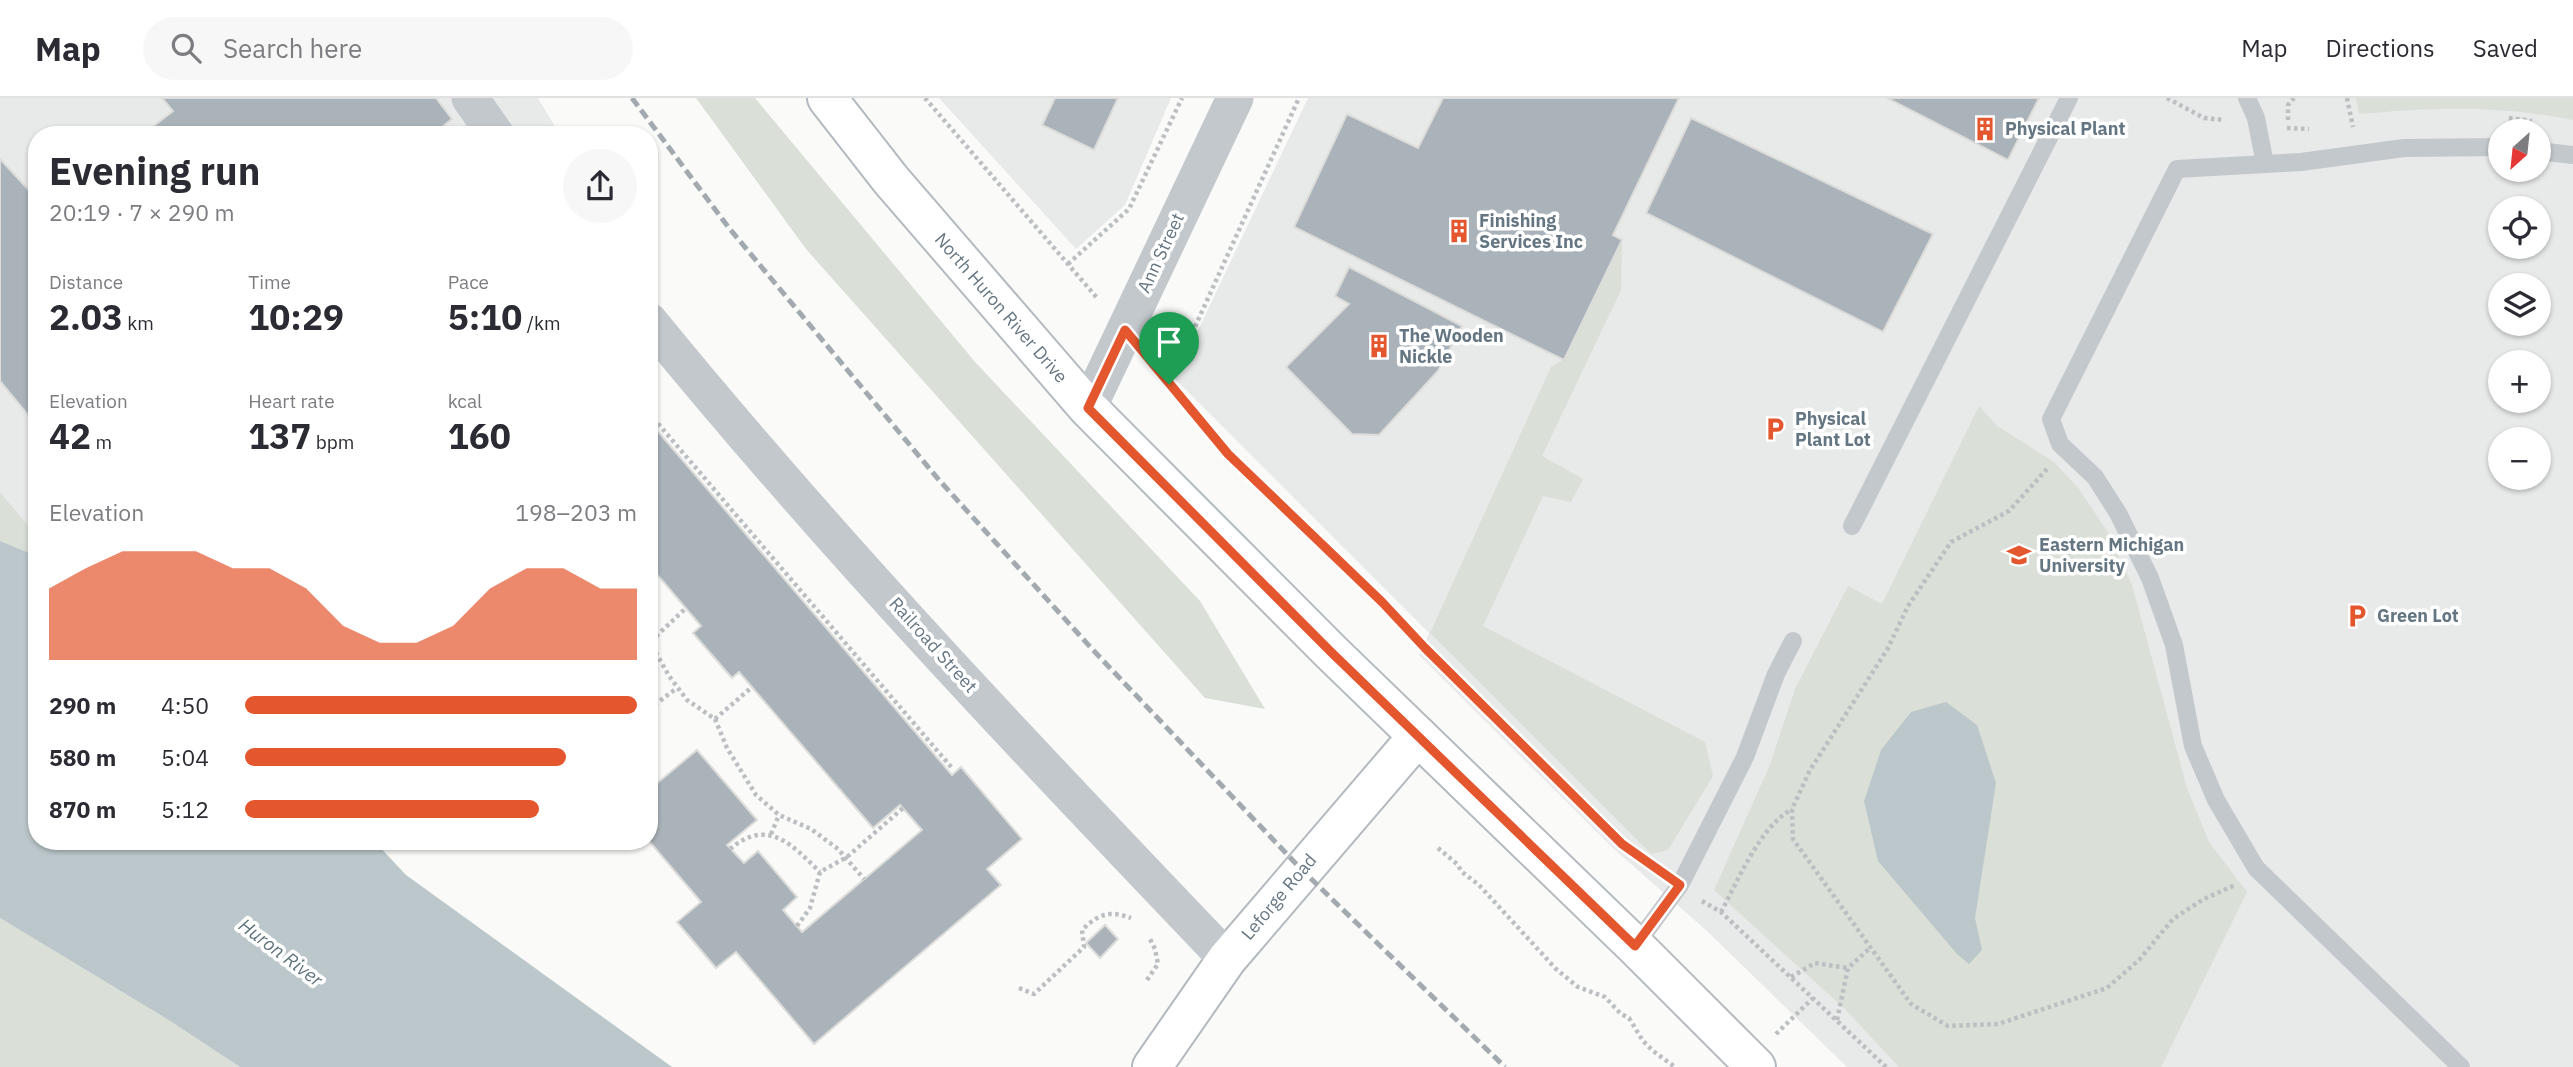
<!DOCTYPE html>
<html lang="en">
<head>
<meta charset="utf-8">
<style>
	:root { --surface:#fff; --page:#f7f7f7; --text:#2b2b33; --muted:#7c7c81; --line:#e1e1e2; --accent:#e4572e }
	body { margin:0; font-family:"IBM Plex Sans",sans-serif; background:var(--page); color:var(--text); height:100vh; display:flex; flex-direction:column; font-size:26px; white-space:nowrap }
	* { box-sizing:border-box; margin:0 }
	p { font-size:23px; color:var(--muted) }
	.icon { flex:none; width:38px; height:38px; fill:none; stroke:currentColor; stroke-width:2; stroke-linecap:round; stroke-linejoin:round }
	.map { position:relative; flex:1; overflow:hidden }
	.side { position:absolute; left:28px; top:28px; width:630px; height:724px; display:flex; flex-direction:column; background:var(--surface); border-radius:28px; box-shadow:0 2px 5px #0004 }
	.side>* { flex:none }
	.needle { width:46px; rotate:207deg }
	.fabs { position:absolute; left:2488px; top:21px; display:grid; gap:14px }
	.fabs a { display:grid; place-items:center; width:63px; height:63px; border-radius:50%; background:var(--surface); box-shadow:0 2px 5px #0004; font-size:35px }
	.pin { position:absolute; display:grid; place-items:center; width:60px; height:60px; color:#fff; margin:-72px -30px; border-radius:50% 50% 50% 0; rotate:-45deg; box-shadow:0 0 7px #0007 }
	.pin .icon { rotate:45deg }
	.round { display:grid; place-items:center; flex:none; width:74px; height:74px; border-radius:37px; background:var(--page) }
	.summary { display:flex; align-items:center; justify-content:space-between; height:119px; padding:0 21px }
	h1 { font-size:38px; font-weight:700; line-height:52px }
	.metrics { display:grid; grid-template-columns:repeat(3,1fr); gap:10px; height:119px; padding:7px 21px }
	.metrics div { display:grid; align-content:center }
	.metrics b { font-size:35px; font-weight:700 }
	.metrics small { font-size:19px; font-weight:400 }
	.metrics p { font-size:19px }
	.chart { height:196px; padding:14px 21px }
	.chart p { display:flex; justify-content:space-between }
	.chart svg { width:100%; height:126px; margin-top:7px; fill:var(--accent); opacity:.7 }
	ul { padding:0 21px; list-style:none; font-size:23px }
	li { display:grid; grid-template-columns:112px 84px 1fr; align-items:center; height:52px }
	li i { height:18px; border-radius:9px; background:var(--accent) }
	header { display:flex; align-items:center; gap:42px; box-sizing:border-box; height:98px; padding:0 35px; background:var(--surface); border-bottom:2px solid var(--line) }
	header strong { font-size:33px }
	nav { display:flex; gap:38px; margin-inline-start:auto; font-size:24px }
	.search { width:490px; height:63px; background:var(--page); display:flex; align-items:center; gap:18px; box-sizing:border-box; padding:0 24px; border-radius:38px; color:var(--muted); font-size:26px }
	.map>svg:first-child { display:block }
</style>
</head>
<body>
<header>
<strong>Map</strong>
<div class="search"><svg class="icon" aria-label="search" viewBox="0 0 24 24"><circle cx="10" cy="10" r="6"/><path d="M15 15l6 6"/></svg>Search here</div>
<nav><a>Map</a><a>Directions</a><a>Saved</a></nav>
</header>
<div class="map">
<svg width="2573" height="969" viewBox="0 0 2573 969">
	<rect width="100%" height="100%" fill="#fafaf8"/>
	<g fill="#e8e9e9" fill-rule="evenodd">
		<path d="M0 0H538L560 37H37V438L0 394Z"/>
		<path d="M939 0H1171L1125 107 1076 151Z"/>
		<path d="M1308 0H2573V969H1847L1708 834 1614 751 1419 557 1429 535 1175 281ZM2501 33H2539V72H2501ZM2501 110H2539V149H2501ZM2501 187H2539V226H2501ZM2501 264H2539V303H2501ZM2501 341H2539V380H2501Z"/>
	</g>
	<g fill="#dadfd7">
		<path d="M696 0H755L976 265 1200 503 1265 611 1205 600 806 151Z"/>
		<path d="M2356 0H2573V22C2498 7 2435 9 2359 16Z"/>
		<path d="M1622 142 1621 192 1542 358 1583 381 1571 404 1543 398 1483 528 1705 644 1713 678 1668 752 1651 756 1430 535 1551 269 1564 261Z"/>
		<path d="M1979 308 1997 328 2054 364 2079 391 2107 433 2132 487 2187 690 2209 744 2247 794 2161 969H1899L1845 911 1714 792 1770 667 1795 591 1848 488 1882 506Z"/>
		<path d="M0 394 37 438V458L0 443Z"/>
		<path d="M0 820 167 921 240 969H0Z"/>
	</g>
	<g fill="#bbc7cb">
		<path d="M0 443 37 458V744H375L406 777 672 969H240L167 921 0 820Z"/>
		<path d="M1946 604 1977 627 1996 685 1975 820 1982 852 1969 866 1957 856 1878 763 1864 703 1881 652 1911 614Z"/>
	</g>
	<g fill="#aab3b9" stroke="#dcdcda" stroke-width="2">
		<path d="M162 0H436L452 21 432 37H142L173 13Z"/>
		<path d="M1055 0H1118L1094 52 1042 27Z"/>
		<path d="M1443 0H1679L1613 137 1622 142 1564 262 1294 129 1347 16 1418 50Z"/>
		<path d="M1887 0H2039L2008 62Z"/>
		<path d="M1691 20 1933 136 1883 234 1646 115Z"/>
		<path d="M0 61 37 101V328L0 283Z"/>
		<path d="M1349 169 1462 228 1438 273 1379 337 1352 336 1286 269 1349 206 1335 198Z"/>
		<path d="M649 323 952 677 961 669 1022 741 987 771 1001 787 814 946 736 854 716 870 677 824 701 804 649 743V692L697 652 757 722 727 747 744 765 758 753 797 799 783 812 802 834 922 732 900 707 873 730 739 574 732 580 693 535 701 528 649 467Z"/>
		<path d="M1105 827 1118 841 1100 860 1086 845Z"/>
	</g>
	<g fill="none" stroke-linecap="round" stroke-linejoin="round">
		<g stroke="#b3babf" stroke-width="42">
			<g id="secondary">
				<path d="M827 0 891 82 1088 310 1331 554 1635 848 1756 969"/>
				<path d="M1152 969 1227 861 1418 638"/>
			</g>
		</g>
		<g stroke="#bbbfc2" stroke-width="4.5" stroke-dasharray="3.5 3.5" stroke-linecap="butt">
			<path d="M925 0 1098 201"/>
			<path d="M2167 0 2204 20 2225 22"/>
			<path d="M2347 0 2353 29"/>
			<path d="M2509 20 2532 23"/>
			<path d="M2288 22V7L2294 0"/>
			<path d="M2287 30 2309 31"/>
			<path d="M1068 166 1129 111 1182 0"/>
			<path d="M1151 264 1228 356 1382 504 1425 550 1622 746 1656 769"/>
			<path d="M1169 286 1299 0"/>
			<path d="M649 315 952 670"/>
			<path d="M2047 371 2009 413 1951 444 1908 508 1887 552 1810 672 1792 711 1793 741 1911 906 1948 928 1998 926 2107 890 2139 862 2173 821 2202 802 2235 787"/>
			<path d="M649 542 669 578 687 602 715 621 727 650 756 697 779 717 811 731 838 751 864 781"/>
			<path d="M651 543 686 510"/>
			<path d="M649 611 677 590"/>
			<path d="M715 621 752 589"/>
			<path d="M771 736 779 717"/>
			<path d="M1438 750 1457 766 1462 774 1479 787 1556 871 1578 889 1605 899 1621 916 1629 920 1643 943 1653 953 1675 969"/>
			<path d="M730 751C768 719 792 747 820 774"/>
			<path d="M1702 803 1721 814 1886 969"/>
			<path d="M1721 814C1739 781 1759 730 1792 711"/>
			<path d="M797 828 810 810 820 774 847 759 903 710"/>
			<path d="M1791 879 1815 865 1848 870"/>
			<path d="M1147 882 1158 866 1155 851 1149 839"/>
			<path d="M1019 890 1034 896 1084 849 1082 832C1098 816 1110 812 1131 820"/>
			<path d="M1837 922 1848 870 1870 850"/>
			<path d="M1776 936 1813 900"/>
		</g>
		<g stroke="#c3c8cc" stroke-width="18">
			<path d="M2247 0 2256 20 2265 66"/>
			<path d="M2539 53 2573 57"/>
			<path d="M1852 428 2069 0"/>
			<path d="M1635 848 1680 787 1745 659 1776 576 1793 543"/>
			<path d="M2461 969 2256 770 2216 702 2193 648 2174 547 2150 480 2118 415 2095 379 2060 346 2051 321 2177 71 2301 64 2404 50 2501 49"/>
		</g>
		<g stroke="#c3c8cc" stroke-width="37">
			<path d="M470 0 496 37"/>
			<path d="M649 223C831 446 1029 654 1227 861"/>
			<path d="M1088 310 1235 0"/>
		</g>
		<use href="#secondary" stroke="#fff" stroke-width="38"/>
		<path stroke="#a2aab0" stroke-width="5" stroke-dasharray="10 5" stroke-linecap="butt" d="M632 0 729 130 939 382 1093 552 1302 772 1505 969"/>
	</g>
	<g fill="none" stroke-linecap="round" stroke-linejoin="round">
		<g stroke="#fff" stroke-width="14">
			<path id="route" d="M1125 232 1228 356 1382 504 1425 550 1622 746 1680 787 1635 848 1331 554 1088 310Z"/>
		</g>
		<use href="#route" stroke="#e4572e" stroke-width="9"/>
	</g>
	<defs>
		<g id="building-bare" transform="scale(1.89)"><path d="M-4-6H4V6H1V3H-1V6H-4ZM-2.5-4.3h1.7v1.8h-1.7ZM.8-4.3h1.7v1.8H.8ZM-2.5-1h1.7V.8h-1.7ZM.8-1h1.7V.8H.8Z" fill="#e4572e" stroke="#fff" stroke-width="2.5" paint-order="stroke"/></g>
		<g id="parking-bare" transform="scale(1.89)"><path d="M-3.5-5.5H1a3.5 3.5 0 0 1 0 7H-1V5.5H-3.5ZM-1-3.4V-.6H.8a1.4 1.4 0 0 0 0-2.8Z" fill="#e4572e" stroke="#fff" stroke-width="2.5" paint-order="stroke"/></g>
		<g id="university-bare" transform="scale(1.89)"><path d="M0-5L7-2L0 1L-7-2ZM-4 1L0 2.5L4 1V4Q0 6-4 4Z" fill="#e4572e" stroke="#fff" stroke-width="2.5" paint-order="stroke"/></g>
	</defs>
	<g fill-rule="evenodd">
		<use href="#building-bare" x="1985" y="31"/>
		<use href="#building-bare" x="1459" y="133"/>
		<use href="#building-bare" x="1379" y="248"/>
		<use href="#parking-bare" x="1775" y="331"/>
		<use href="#university-bare" x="2019" y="457"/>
		<use href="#parking-bare" x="2357" y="518"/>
	</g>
	<g text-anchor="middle" stroke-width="7" stroke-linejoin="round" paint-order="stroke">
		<g font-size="18" font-weight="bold" fill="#657683" stroke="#fff" text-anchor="start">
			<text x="2005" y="37">Physical Plant</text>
			<text x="1479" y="129">Finishing<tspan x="1479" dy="21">Services Inc</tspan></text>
			<text x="1399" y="244">The Wooden<tspan x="1399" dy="21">Nickle</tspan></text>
			<text x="1795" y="327">Physical<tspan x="1795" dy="21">Plant Lot</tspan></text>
			<text x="2039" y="453">Eastern Michigan<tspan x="2039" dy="21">University</tspan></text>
			<text x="2377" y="524">Green Lot</text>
		</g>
		<g font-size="18" fill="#657683" stroke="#fff">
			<text transform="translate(1161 155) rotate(-65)" y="6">Ann Street</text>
			<text transform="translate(1001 210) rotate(49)" y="6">North Huron River Drive</text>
			<text transform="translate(933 547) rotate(48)" y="6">Railroad Street</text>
			<text transform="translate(1279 799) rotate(-50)" y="6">Leforge Road</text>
		</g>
		<g font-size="19" font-style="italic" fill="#60757c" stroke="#fff">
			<text transform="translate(281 854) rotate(37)" y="7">Huron River</text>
		</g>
	</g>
</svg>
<div class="fabs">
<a><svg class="needle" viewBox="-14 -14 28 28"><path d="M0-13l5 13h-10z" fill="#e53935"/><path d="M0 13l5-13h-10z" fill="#7c7c81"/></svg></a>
<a><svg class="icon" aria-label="locate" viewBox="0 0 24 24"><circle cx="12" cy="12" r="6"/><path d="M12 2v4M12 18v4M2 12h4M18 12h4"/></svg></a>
<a><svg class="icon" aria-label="layers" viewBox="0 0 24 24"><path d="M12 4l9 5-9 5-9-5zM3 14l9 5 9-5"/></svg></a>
<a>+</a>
<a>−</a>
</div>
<div class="pin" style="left:1169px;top:286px;background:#1e9e55"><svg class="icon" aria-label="arrive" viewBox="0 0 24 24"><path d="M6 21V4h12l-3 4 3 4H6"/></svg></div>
<section class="side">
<div class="summary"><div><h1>Evening run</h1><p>20:19 · 7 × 290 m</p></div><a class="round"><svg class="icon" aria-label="share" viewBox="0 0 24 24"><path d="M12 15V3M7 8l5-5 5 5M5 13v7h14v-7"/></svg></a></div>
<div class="metrics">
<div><p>Distance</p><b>2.03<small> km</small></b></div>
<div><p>Time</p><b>10:29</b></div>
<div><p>Pace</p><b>5:10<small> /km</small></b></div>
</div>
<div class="metrics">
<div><p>Elevation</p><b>42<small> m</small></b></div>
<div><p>Heart rate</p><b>137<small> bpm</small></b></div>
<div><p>kcal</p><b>160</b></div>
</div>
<div class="chart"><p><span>Elevation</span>198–203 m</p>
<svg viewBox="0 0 160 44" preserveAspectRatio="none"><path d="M0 44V19L10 12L20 6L30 6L40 6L50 12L60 12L70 19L80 32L90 38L100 38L110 32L120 19L130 12L140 12L150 19L160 19V44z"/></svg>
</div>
<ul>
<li><b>290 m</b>4:50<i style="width:100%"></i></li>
<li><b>580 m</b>5:04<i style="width:82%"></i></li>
<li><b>870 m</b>5:12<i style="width:75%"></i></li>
</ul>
</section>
</div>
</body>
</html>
